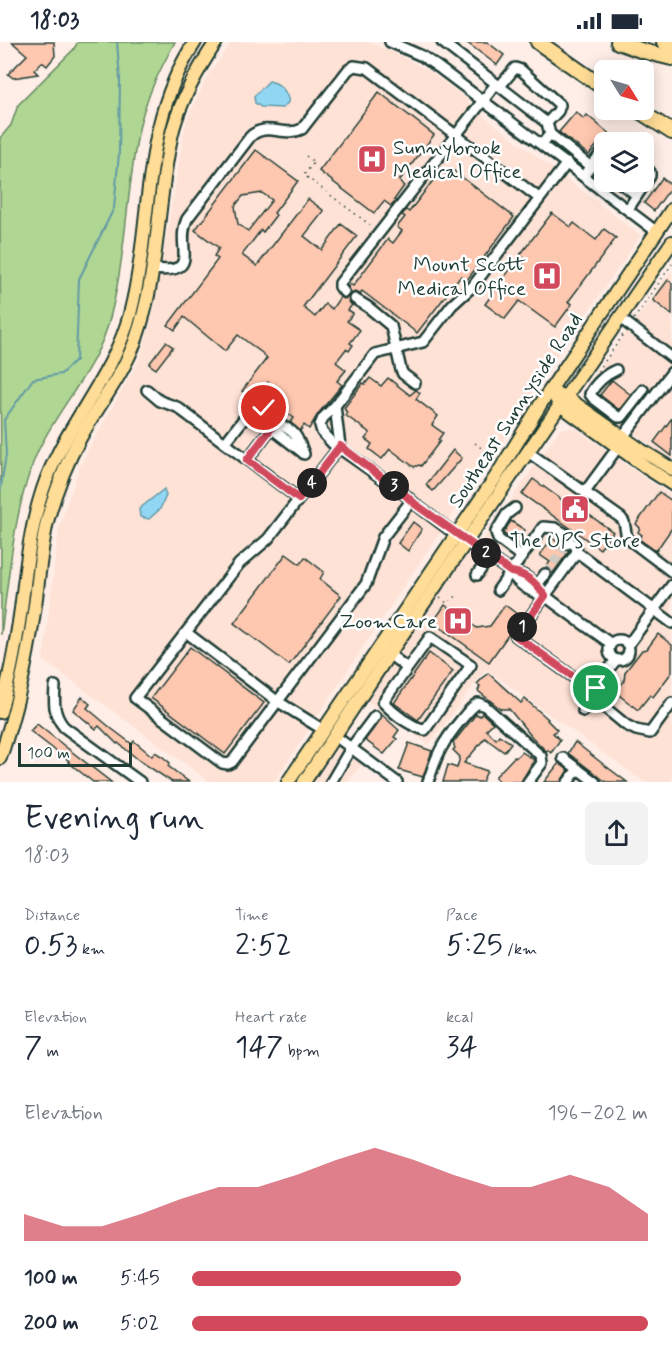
<!DOCTYPE html>
<html lang="en">
<head>
<meta charset="utf-8">
<style>
	:root { --surface:#fff; --page:#f2f2f3; --text:#1f2937; --muted:#747a83; --accent:#d1495b }
	body { margin:0; font-family:Mynerve,sans-serif; background:var(--page); color:var(--text); height:100vh; display:flex; flex-direction:column; font-size:22px; white-space:nowrap }
	* { box-sizing:border-box; margin:0 }
	p { font-size:20px; color:var(--muted) }
	.icon { flex:none; width:33px; height:33px; fill:none; stroke:currentColor; stroke-width:2; stroke-linecap:round; stroke-linejoin:round }
	.map { position:relative; height:740px; overflow:hidden }
	.side { display:flex; flex-direction:column; background:var(--surface); flex:1 }
	.side>* { flex:none }
	.needle { width:39px; rotate:127deg }
	.tools { position:absolute; left:594px; top:18px; display:grid; gap:12px }
	.tools a { display:grid; place-items:center; width:60px; height:60px; border-radius:9px; background:var(--surface); box-shadow:0 3px 15px #0003; font-size:30px }
	.scale { position:absolute; left:18px; bottom:15px; width:114px; box-sizing:border-box; padding-left:6px; border:3px solid #1f3d34; border-top:0; font-size:16px; line-height:21px; white-space:nowrap; color:#1f3d34; -webkit-text-stroke:4px #fff; paint-order:stroke }
	.pin { position:absolute; display:grid; place-items:center; width:51px; height:51px; color:#fff; margin:-26px; border:3px solid #fff; border-radius:50%; box-shadow:0 2px 6px #0007 }
	.km { position:absolute; width:30px; height:30px; margin:-15px; border-radius:50%; background:#222; color:#fff; font-size:16px; line-height:30px; text-align:center }
	.round { display:grid; place-items:center; flex:none; width:63px; height:63px; border-radius:9px; background:var(--page) }
	.head { display:flex; align-items:center; justify-content:space-between; height:102px; padding:0 24px }
	h1 { font-size:33px; font-weight:600; line-height:45px }
	.figures { display:grid; grid-template-columns:repeat(3,1fr); gap:9px; height:102px; padding:6px 24px }
	.figures div { display:grid; align-content:center }
	.figures b { font-size:30px; font-weight:600 }
	.figures small { font-size:16px; font-weight:400 }
	.figures p { font-size:16px }
	.chart { height:168px; padding:12px 24px }
	.chart p { display:flex; justify-content:space-between }
	.chart svg { width:100%; height:108px; margin-top:6px; fill:var(--accent); opacity:.7 }
	ul { padding:0 24px; list-style:none; font-size:20px }
	li { display:grid; grid-template-columns:96px 72px 1fr; align-items:center; height:45px }
	li i { height:15px; border-radius:8px; background:var(--accent) }
	.status { display:flex; justify-content:space-between; align-items:center; height:42px; padding:0 30px; background:var(--surface); direction:ltr }
	.status svg { height:16px; fill:currentColor }
	.map>svg:first-child { display:block }
</style>
</head>
<body>
<div class="status"><b>18:03</b><svg viewBox="0 0 49 12"><path d="M0 12V9h3v3zM5 12V6h3v6zM10 12V3h3v9zM15 12V0h3v12zM26 1h20v11H26zM47 4h2v5h-2z"/></svg></div>
<div class="map">
<svg width="672" height="740" viewBox="0 0 672 740">
	<rect width="100%" height="100%" fill="#ffeee7"/>
	<filter id="ink" filterUnits="userSpaceOnUse"><feTurbulence type="fractalNoise" baseFrequency=".0167" numOctaves="2"/><feDisplacementMap in="SourceGraphic" scale="12" xChannelSelector="R" yChannelSelector="G"/><feConvolveMatrix kernelMatrix="1 2 1 2 8 2 1 2 1" color-interpolation-filters="sRGB"/></filter>
	<g filter="url(#ink)">
		<g fill="#ffe2d6">
			<path d="M232 0H369L403 15 431 30 468 58 470 62 481 72 639 192 640 195 549 325 504 398 415 527 274 740H210L43 618 59 485 80 423 140 316 154 268 186 79 208 33Z"/>
			<path d="M672 228V419L587 357 584 348Z"/>
			<path d="M575 386 650 440 672 453V740H644L486 627 429 703 365 657 464 516 469 514 477 515 537 558 547 543 483 498 560 387Z"/>
			<path d="M338 705 362 722 348 740H313Z"/>
		</g>
		<path fill="#afd692" stroke="#678a63" stroke-width="1.5" d="M78 0H175C159 29 144 59 138 92 126 153 126 216 110 276 98 325 60 363 39 407 14 460 9 535 1 593L0 96 11 83 18 63 73 8Z"/>
		<g fill="#91d7f3" stroke="#6399a7" stroke-width="1.5">
			<path d="M269 39C280 41 286 49 289 59L283 66 261 65 255 61 254 54Z"/>
			<path d="M164 447 166 454 160 467 149 477 140 475 139 467Z"/>
		</g>
		<g fill="none" stroke-linecap="round" stroke-linejoin="round">
			<path stroke="#6399a7" stroke-width="2" d="M0 450 6 413 4 378 33 337 61 332 76 318 79 237 114 166 119 111 120 37 117 0"/>
		</g>
		<g fill="#fec7b0" stroke="#1f3d34" stroke-width="1.5" fill-rule="evenodd">
			<path d="M12 0H54L55 14 47 24 42 20 34 28 38 32 13 36 8 32 27 13Z"/>
			<path d="M466 0H487L504 13 497 23Z"/>
			<path d="M379 50 434 93 399 139 404 144 394 158 396 159 391 164 384 159 374 171 319 129Z"/>
			<path d="M576 70 584 77 587 73 612 94 607 100 597 103 589 113 559 90Z"/>
			<path d="M256 108 298 139 274 171 276 173 263 190 261 188 242 213 257 224 308 157 324 169 304 194 322 208 341 182 357 194 303 265 315 275 325 262 332 267 340 255 344 257 349 255V260L352 263 348 268 353 271 347 279 360 288 350 301 353 303 349 309 346 307 336 320 346 328 337 339 342 343 318 372 309 387 304 383 300 389 290 380 294 376 278 364 276 367 266 362 277 347 268 340 254 358 242 349 267 316 262 311 238 293 225 309 184 275 175 288 168 283 218 217 214 214 219 206 195 188ZM262 151 272 158 248 189 238 182 235 164 243 154Z"/>
			<path d="M450 126 514 175 467 238 461 234 417 291 362 249 360 252 355 250 350 252 348 245 350 242 353 244 388 197 393 201 402 189 397 185 405 175 402 173 406 168 409 170 441 128 445 132Z"/>
			<path d="M662 136 672 144 654 169 644 161Z"/>
			<path d="M552 171 571 185 574 181 596 198 604 187 616 196 568 260 572 262 555 285 519 259 505 277 485 262 511 226 521 225 526 218 520 213Z"/>
			<path d="M668 238 672 241V273L653 258Z"/>
			<path d="M166 300 173 305 156 327 149 322Z"/>
			<path d="M370 336 381 344 388 336 410 353 416 348 420 351 416 357 438 374 432 383 443 391 438 398 440 399 421 424 419 423 414 425 390 407 382 417 369 407 372 402 365 397 370 391 345 373 347 371 344 366 363 341 365 342Z"/>
			<path d="M612 338 631 353 619 368 600 353Z"/>
			<path d="M672 376V414L654 400Z"/>
			<path d="M453 408 462 416 433 449 426 443Z"/>
			<path d="M533 437 572 465 574 462 613 490 600 507 522 452Z"/>
			<path d="M659 450 672 459V486L656 509 639 497 642 493 638 490 640 486 636 482Z"/>
			<path d="M511 479 525 488 521 494 523 496 518 503 503 491Z"/>
			<path d="M413 480 422 487 408 509 398 501Z"/>
			<path d="M552 496 560 502 563 507 570 508 553 531 546 525 550 520 540 513Z"/>
			<path d="M286 512 300 522 305 515 324 530 320 537 341 554 289 623 234 581Z"/>
			<path d="M445 563 477 586 490 584 505 563 521 575 489 620 433 580Z"/>
			<path d="M658 592 672 603V630L653 655 650 653 638 668 615 650 624 639 625 630 642 608 647 607Z"/>
			<path d="M190 605 264 661 225 712 151 656Z"/>
			<path d="M429 611 453 629 418 678 394 661Z"/>
			<path d="M488 631 521 661 525 657 548 677 547 678 557 688 553 691 560 698 551 711 548 708 546 709 532 695 509 667H501L478 649 480 644 477 642Z"/>
			<path d="M82 655 90 662 87 666 112 687 132 702 134 699 152 714 155 710 163 715 170 721 168 724 189 740H172L140 719 118 701 117 702 99 684 96 687 73 668Z"/>
			<path d="M482 671 493 681 486 688 496 697 499 693 511 701 504 710 485 696 464 721 487 729 482 740H443L448 723 457 726 460 715 453 708 455 706 453 701 476 672 480 674Z"/>
			<path d="M382 673 399 688 394 695 397 697 384 712 365 698 380 678Z"/>
			<path d="M37 682 67 706 111 740H93L68 720 69 719 30 689Z"/>
			<path d="M575 700 603 722 627 740H606L568 711Z"/>
			<path d="M409 701 432 709 423 735 399 728Z"/>
			<path d="M522 710 534 718 521 740H500L495 735 514 715 515 716Z"/>
			<path d="M559 721 568 728 561 740H544Z"/>
		</g>
		<g fill="none" stroke-linecap="round" stroke-linejoin="round">
			<path stroke="#d2cbc3" stroke-width="9" stroke-dasharray="9 4.5" stroke-linecap="butt" d="M545 532 567 502"/>
			<g stroke="#1f3d34" stroke-width="14">
				<g id="minor">
					<path d="M390 0 422 14 438 25 657 190"/>
					<path d="M442 0 547 81 550 92 542 102"/>
					<path d="M500 44 515 26 521 28 560 63 558 69 547 81"/>
					<path d="M550 92 591 125"/>
					<path d="M587 129 604 108"/>
					<path d="M619 140 637 153"/>
					<path d="M631 140 641 147"/>
					<path d="M628 167 650 134V130L644 125"/>
					<path d="M152 227C204 233 174 205 187 177L250 95C266 79 284 96 302 87L348 28 354 24 367 26 539 156"/>
					<path d="M344 250 340 245V241L496 42"/>
					<path d="M355 257 368 265 391 284 401 328 403 332 415 341"/>
					<path d="M620 276 672 316"/>
					<path d="M616 328C606 332 595 342 590 352L593 356 618 375H622L643 348"/>
					<path d="M147 348 160 359 177 365 299 457"/>
					<path d="M335 364 340 404 268 497 239 522 135 656 222 721 228 722 232 720 366 542 383 495 411 459"/>
					<path d="M271 386 302 410"/>
					<path d="M623 395 672 330"/>
					<path d="M225 401 252 366 257 364 271 372 275 381C295 388 297 393 304 412"/>
					<path d="M528 410 621 476 624 480 627 496 672 530"/>
					<path d="M247 418 275 381"/>
					<path d="M585 450 618 405"/>
					<path d="M515 466 507 472 496 490 498 497 522 515"/>
					<path d="M569 499 576 504 577 510 672 581"/>
					<path d="M577 510 516 594 600 654 609 669 626 683 636 688 650 691 672 661"/>
					<path d="M511 530C534 533 533 545 548 556 569 572 589 586 610 601"/>
					<path d="M477 533 490 514"/>
					<path d="M537 543 545 532"/>
					<path d="M498 548 543 485 555 486 569 494 567 502"/>
					<path d="M545 554C530 550 518 543 511 530L447 486 415 462 403 451 332 401 322 390 320 383 323 376 335 364 375 312 423 300 452 263 473 244 567 121"/>
					<path d="M187 591 277 659 322 687"/>
					<path d="M430 595 471 623 425 688C408 683 395 673 383 660Z"/>
					<circle cx="619" cy="608" r="10"/>
					<path d="M628 603 672 543"/>
					<path d="M389 612 407 626"/>
					<path d="M55 644C54 660 53 672 64 685L140 740"/>
					<path d="M583 669C595 653 602 634 616 618"/>
					<path d="M335 694 397 740"/>
					<path d="M563 716 595 740"/>
					<path d="M331 740 351 706 375 674"/>
					<path d="M428 740C437 712 442 701 461 678 466 672 471 665 478 661L485 664 541 714 542 721 528 740"/>
					<path d="M568 740 578 727"/>
				</g>
			</g>
			<g stroke="#1f3d34" stroke-width="16">
				<g id="major">
					<path d="M558 352 566 355 641 408 672 427"/>
					<path d="M556 357 560 363 647 426 672 442"/>
					<path d="M0 670C10 636 16 602 21 567 26 527 30 486 43 447 64 384 113 336 130 272 154 179 139 85 195 0"/>
					<path d="M0 716C16 669 27 620 34 570 39 539 40 507 48 476 56 448 66 421 80 396 99 362 123 333 136 297 160 230 156 155 173 87 182 55 198 27 216 0"/>
					<path d="M288 740 497 433 540 363 672 167"/>
					<path d="M304 740 389 612 672 200"/>
				</g>
			</g>
			<g stroke="#1f3d34" stroke-width="18">
				<g id="highway">
					<path d="M538 0 604 46"/>
					<path d="M618 0 643 9 672 16"/>
					<path d="M664 0 672 4"/>
					<path d="M638 68 672 90"/>
				</g>
			</g>
			<g stroke="#1f3d34" stroke-width="1.5" stroke-dasharray="1.5 4.5" stroke-linecap="butt">
				<path d="M306 114 314 120 304 133 374 186"/>
				<path d="M634 277 672 222"/>
				<path d="M598 329 625 290"/>
				<path d="M475 401 495 417"/>
				<path d="M440 556 447 561 458 553"/>
			</g>
			<use href="#minor" stroke="#fff" stroke-width="9"/>
			<use href="#major" stroke="#ffdd96" stroke-width="12"/>
			<use href="#highway" stroke="#ffdd96" stroke-width="14"/>
		</g>
	</g>
	<g fill="none" stroke-linecap="round" stroke-linejoin="round" filter="url(#ink)">
		<g stroke="#fff" stroke-width="12">
			<path id="route" d="M264 366 271 372 275 381 247 418 299 457 340 404 403 451 415 462 511 530C527 532 536 541 545 554L516 594 595 650 596 646"/>
		</g>
		<use href="#route" stroke="#d1495b" stroke-width="8"/>
	</g>
	<defs>
		<g id="hospital-square" transform="scale(1.5)"><rect x="-9" y="-9" width="18" height="18" rx="4" fill="#d1495b" stroke="#fff"/><path d="M-5-5h3v3.5h4V-5h3V5h-3V1.5h-4V5h-3Z" fill="#fff"/></g>
		<g id="civic-square" transform="scale(1.5)"><rect x="-9" y="-9" width="18" height="18" rx="4" fill="#d1495b" stroke="#fff"/><path d="M-.6-6.5H3V-4.5H.6V-3L4-1V1h2V6H-6V1h2V-1L-.6-3ZM-1.2 2.5V6h2.4V2.5Z" fill="#fff"/></g>
	</defs>
	<g fill-rule="evenodd">
		<use href="#hospital-square" x="372" y="117"/>
		<use href="#hospital-square" x="547" y="234"/>
		<use href="#civic-square" x="575" y="467"/>
		<use href="#hospital-square" x="458" y="579"/>
	</g>
	<g text-anchor="middle" stroke-width="5" stroke-linejoin="round" paint-order="stroke">
		<g font-size="21" fill="#1f3d34" stroke="#fff" text-anchor="end">
			<text x="393" y="112" text-anchor="start">Sunnybrook<tspan x="393" dy="24">Medical Office</tspan></text>
			<text x="526" y="229">Mount Scott<tspan x="526" dy="24">Medical Office</tspan></text>
			<text x="575" y="505" text-anchor="middle">The UPS Store</text>
			<text x="437" y="586">ZoomCare</text>
		</g>
		<g font-size="21" fill="#1f3d34" stroke="#fff">
			<text transform="translate(515 368) rotate(-57)" y="7">Southeast Sunnyside Road</text>
		</g>
	</g>
</svg>
<div class="tools">
<a><svg class="needle" viewBox="-14 -14 28 28"><path d="M0-13l5 13h-10z" fill="#e53935"/><path d="M0 13l5-13h-10z" fill="#747a83"/></svg></a>
<a><svg class="icon" aria-label="layers" viewBox="0 0 24 24"><path d="M12 4l9 5-9 5-9-5zM3 14l9 5 9-5"/></svg></a>
</div>
<div class="scale">100 m</div>
<div class="pin" style="left:596px;top:646px;background:#1e9e55"><svg class="icon" aria-label="arrive" viewBox="0 0 24 24"><path d="M6 21V4h12l-3 4 3 4H6"/></svg></div>
<div class="pin" style="left:264px;top:366px;background:#d93025"><svg class="icon" aria-label="check" viewBox="0 0 24 24"><path d="M5 12l5 5 9-10"/></svg></div>
<b class="km" style="left:522px;top:585px">1</b>
<b class="km" style="left:486px;top:511px">2</b>
<b class="km" style="left:394px;top:444px">3</b>
<b class="km" style="left:312px;top:441px">4</b>
</div>
<section class="side">
<div class="head"><div><h1>Evening run</h1><p>18:03</p></div><a class="round"><svg class="icon" aria-label="share" viewBox="0 0 24 24"><path d="M12 15V3M7 8l5-5 5 5M5 13v7h14v-7"/></svg></a></div>
<div class="figures">
<div><p>Distance</p><b>0.53<small> km</small></b></div>
<div><p>Time</p><b>2:52</b></div>
<div><p>Pace</p><b>5:25<small> /km</small></b></div>
</div>
<div class="figures">
<div><p>Elevation</p><b>7<small> m</small></b></div>
<div><p>Heart rate</p><b>147<small> bpm</small></b></div>
<div><p>kcal</p><b>34</b></div>
</div>
<div class="chart"><p><span>Elevation</span>196–202 m</p>
<svg viewBox="0 0 160 44" preserveAspectRatio="none"><path d="M0 44V33L10 38L20 38L30 33L40 27L50 22L60 22L70 17L80 11L90 6L100 11L110 17L120 22L130 22L140 17L150 22L160 33V44z"/></svg>
</div>
<ul>
<li><b>100 m</b>5:45<i style="width:59%"></i></li>
<li><b>200 m</b>5:02<i style="width:100%"></i></li>
</ul>
</section>
</body>
</html>
